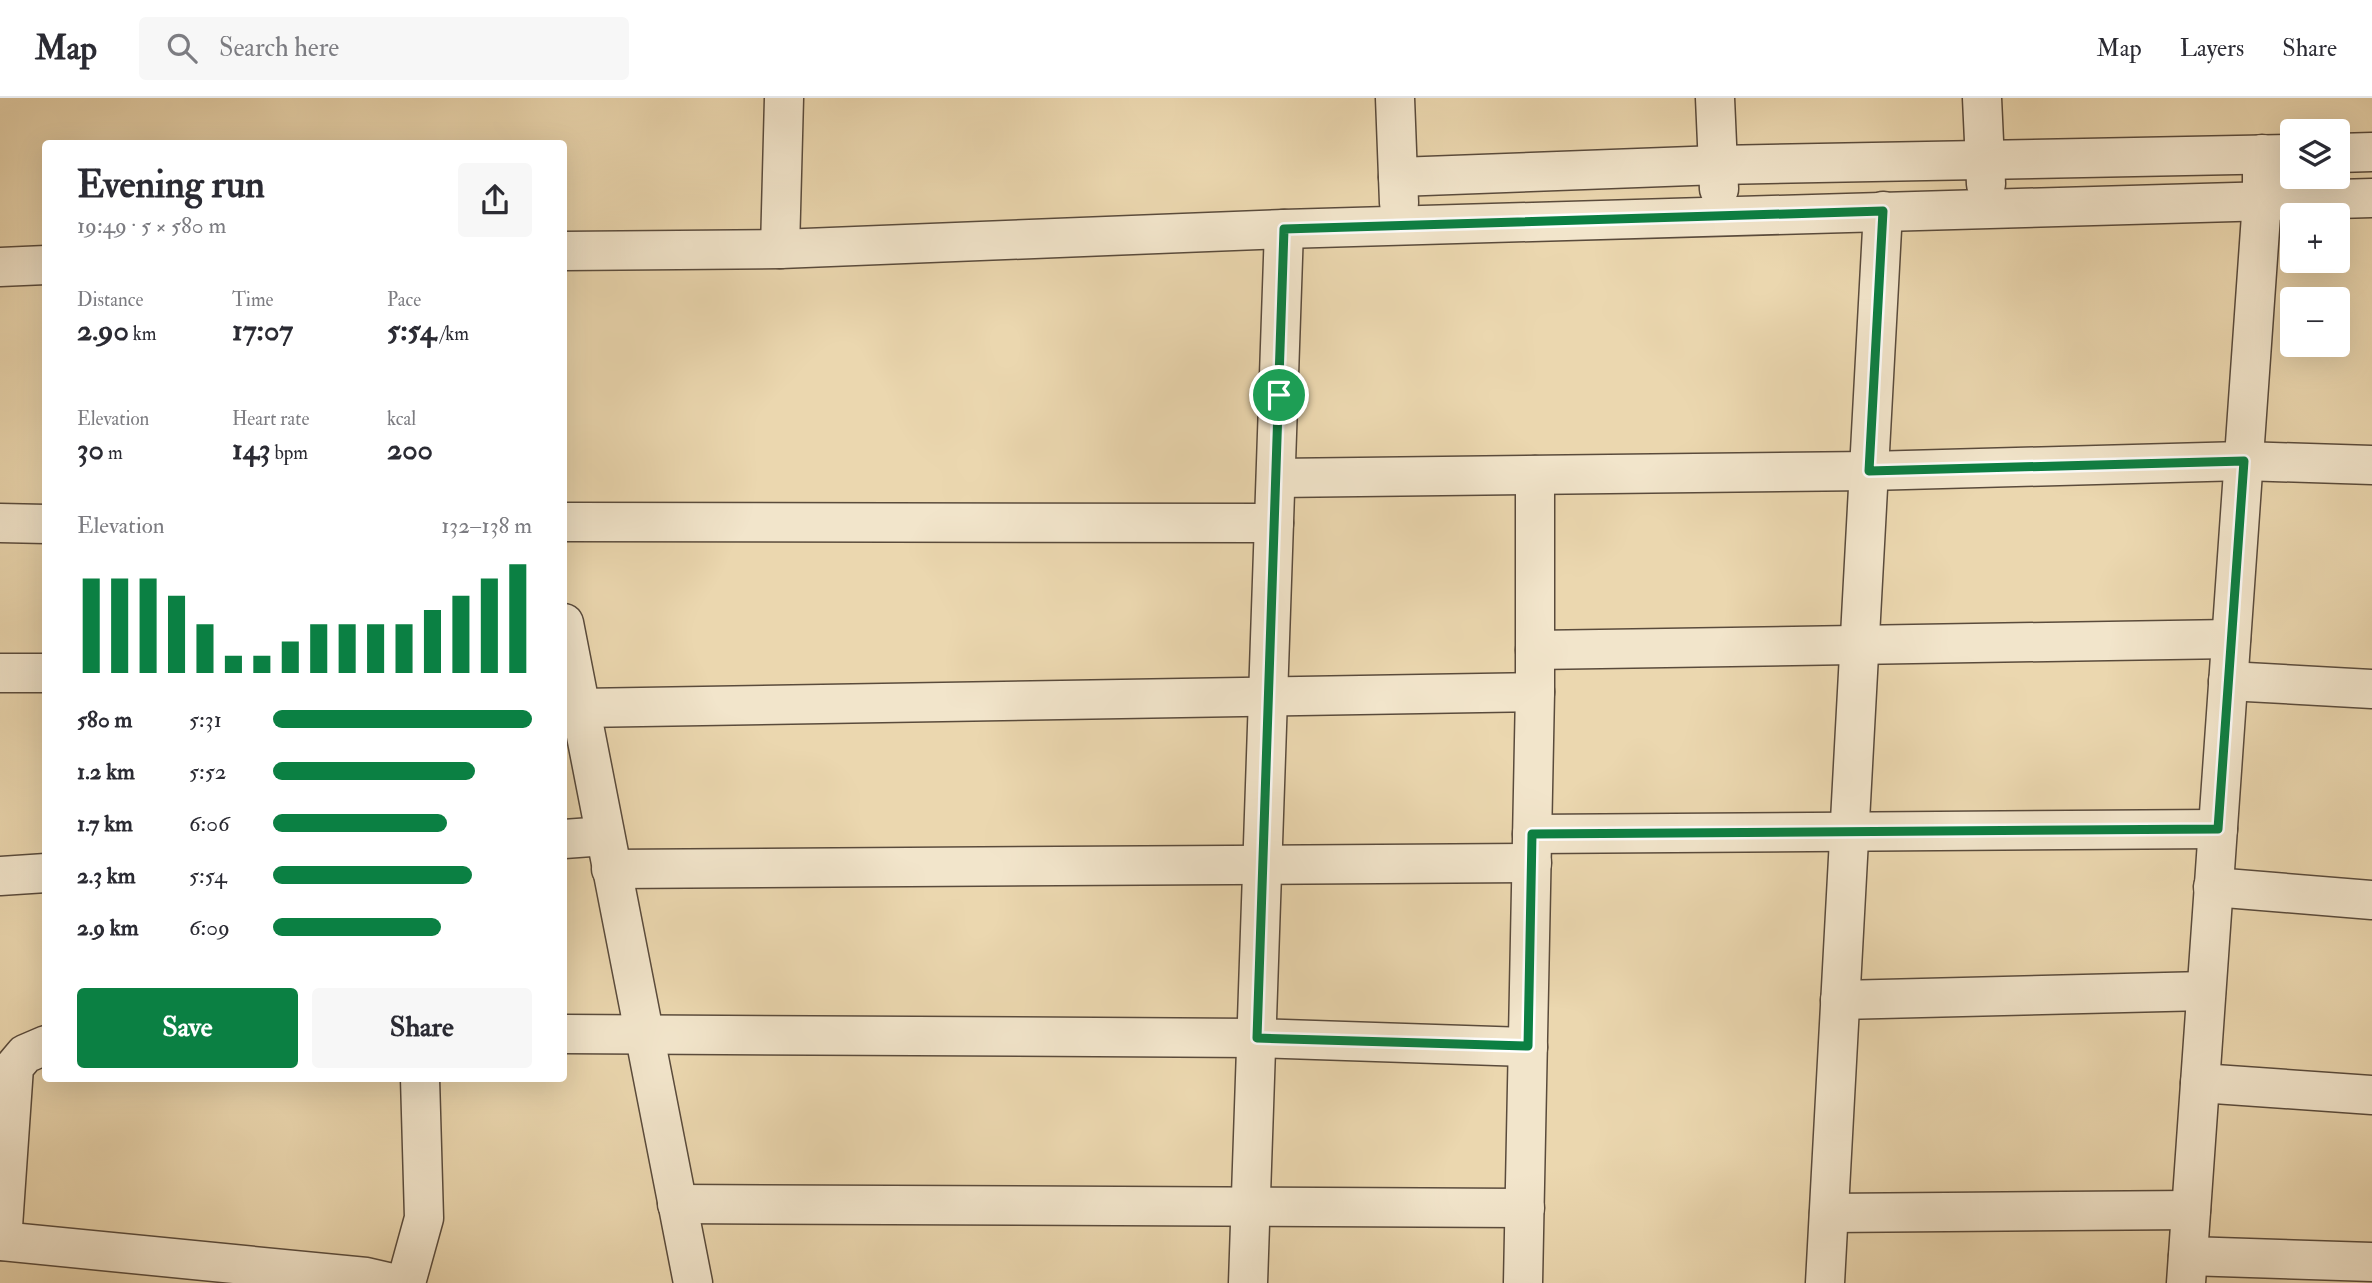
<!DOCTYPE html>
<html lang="en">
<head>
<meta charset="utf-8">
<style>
	:root { --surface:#fff; --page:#f7f7f7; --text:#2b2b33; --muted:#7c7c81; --line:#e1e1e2; --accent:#0b8043 }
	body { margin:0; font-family:"IM FELL Double Pica",serif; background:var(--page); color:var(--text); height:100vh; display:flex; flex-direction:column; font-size:26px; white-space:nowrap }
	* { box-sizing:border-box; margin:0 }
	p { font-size:23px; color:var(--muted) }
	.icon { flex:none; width:38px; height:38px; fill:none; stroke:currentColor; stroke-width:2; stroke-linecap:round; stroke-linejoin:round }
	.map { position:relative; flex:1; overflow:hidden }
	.panel { position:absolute; left:42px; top:42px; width:525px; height:942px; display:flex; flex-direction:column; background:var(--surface); border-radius:7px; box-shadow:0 7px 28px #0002 }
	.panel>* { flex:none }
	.buttons { position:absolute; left:2280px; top:21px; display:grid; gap:14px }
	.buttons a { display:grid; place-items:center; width:70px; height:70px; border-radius:7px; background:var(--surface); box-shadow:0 7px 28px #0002; font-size:35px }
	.pin { position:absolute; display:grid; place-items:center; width:60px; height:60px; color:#fff; margin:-30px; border:4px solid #fff; border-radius:50%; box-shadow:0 2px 7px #0007 }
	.round { display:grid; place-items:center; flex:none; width:74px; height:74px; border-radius:7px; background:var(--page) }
	.head { display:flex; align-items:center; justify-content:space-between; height:119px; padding:0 35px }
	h1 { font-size:38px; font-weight:800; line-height:52px }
	.figures { display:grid; grid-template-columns:repeat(3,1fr); gap:10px; height:119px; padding:7px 35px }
	.figures div { display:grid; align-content:center }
	.figures b { font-size:30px; font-weight:800 }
	.figures small { font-size:19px; font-weight:400 }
	.figures p { font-size:19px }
	.chart { height:196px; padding:14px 35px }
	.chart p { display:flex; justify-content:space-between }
	.chart svg { width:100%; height:126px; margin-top:7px; stroke:var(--accent); stroke-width:6 }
	.cta { display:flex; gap:14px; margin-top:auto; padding:14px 35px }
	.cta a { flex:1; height:80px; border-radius:7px; background:var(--accent); color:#fff; font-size:28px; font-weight:800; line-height:80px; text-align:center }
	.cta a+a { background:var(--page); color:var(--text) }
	ul { padding:0 35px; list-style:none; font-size:23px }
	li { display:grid; grid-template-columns:112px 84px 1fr; align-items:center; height:52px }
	li i { height:18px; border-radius:9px; background:var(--accent) }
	header { display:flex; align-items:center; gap:42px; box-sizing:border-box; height:98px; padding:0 35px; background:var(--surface); border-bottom:2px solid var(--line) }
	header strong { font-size:33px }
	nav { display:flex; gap:38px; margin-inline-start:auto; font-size:24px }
	.search { width:490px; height:63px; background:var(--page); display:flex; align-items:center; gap:18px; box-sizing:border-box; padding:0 24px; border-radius:7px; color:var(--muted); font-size:26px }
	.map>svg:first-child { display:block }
</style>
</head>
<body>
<header>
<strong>Map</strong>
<div class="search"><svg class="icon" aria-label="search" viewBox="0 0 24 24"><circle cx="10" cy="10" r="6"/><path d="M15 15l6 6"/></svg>Search here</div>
<nav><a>Map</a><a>Layers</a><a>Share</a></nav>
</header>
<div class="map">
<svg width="2372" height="1185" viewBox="0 0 2372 1185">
	<rect width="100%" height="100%" fill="#ebd7af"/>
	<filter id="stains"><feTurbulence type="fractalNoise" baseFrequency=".00286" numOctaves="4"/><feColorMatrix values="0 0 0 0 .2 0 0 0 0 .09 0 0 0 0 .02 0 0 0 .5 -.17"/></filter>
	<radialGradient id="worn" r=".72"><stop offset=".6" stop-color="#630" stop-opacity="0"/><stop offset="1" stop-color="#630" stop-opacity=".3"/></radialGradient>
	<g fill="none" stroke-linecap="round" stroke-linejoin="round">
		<g stroke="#5a4b3c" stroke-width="41">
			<g id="minor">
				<path d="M1395 0 1399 105"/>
				<path d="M1715 0 1719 91"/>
				<path d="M1982 0 1986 86"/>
				<path d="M2338 55 2372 54"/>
				<path d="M1398 79 1718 67 2292 56"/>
				<path d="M780 151 784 0"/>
				<path d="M564 153 780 151 1284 131 2372 100"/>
				<path d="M0 169 46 167"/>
				<path d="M1276 380 1869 373 2243 363 2372 367"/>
				<path d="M564 424 1274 425"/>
				<path d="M0 425 46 426"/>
				<path d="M564 525 693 1185"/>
				<path d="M1535 552 2231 541"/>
				<path d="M0 575H46"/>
				<path d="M2228 583 2372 591"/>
				<path d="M580 610 1535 594"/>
				<path d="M1532 736 2218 731"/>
				<path d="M564 741 605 738"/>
				<path d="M611 771 1532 765"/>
				<path d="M0 778 46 775"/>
				<path d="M2213 789 2372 802"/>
				<path d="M1840 902 2206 893"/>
				<path d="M564 936 1257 940 1528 949"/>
				<path d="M2200 985 2372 997"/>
				<path d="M677 1106 1525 1110"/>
				<path d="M1829 1115 2191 1112"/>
				<path d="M0 1143 366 1179 392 1185"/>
				<path d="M2 1143 14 969 25 956 46 947"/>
				<path d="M2188 1158 2372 1164"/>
				<path d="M406 1185 424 1120 420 980"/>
				<path d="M1248 1185 1284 131"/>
				<path d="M1523 1185 1535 594V377"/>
				<path d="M1825 1185 1883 113"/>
				<path d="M2186 1185 2262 103V56"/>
			</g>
		</g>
		<use href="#minor" stroke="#f2e5cb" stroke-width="38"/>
	</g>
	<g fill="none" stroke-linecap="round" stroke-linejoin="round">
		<g stroke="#fff" stroke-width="14">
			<path id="route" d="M1883 113 1869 373 2244 363 2218 731 1532 736 1528 948 1257 940 1284 131Z"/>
		</g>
		<use href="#route" stroke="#0b8043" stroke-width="9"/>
	</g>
	<rect width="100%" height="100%" filter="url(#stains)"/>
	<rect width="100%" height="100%" fill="url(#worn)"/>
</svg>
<div class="buttons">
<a><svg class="icon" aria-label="layers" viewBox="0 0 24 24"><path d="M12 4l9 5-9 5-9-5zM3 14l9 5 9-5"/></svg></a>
<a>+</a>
<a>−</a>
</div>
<div class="pin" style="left:1279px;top:297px;background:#1e9e55"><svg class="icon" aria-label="arrive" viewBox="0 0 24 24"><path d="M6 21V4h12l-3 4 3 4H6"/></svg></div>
<section class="panel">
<div class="head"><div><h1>Evening run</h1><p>19:49 · 5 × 580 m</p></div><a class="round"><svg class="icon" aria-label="share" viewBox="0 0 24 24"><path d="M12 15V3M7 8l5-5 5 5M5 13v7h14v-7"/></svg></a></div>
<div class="figures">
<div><p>Distance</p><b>2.90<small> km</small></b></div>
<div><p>Time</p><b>17:07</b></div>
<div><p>Pace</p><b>5:54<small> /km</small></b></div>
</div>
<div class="figures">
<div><p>Elevation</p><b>30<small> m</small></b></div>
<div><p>Heart rate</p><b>143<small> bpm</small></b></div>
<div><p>kcal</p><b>200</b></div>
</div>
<div class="chart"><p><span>Elevation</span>132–138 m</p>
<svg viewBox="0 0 160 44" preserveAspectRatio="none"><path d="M5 44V11M15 44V11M25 44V11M35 44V17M45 44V27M55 44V38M65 44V38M75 44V33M85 44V27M95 44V27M105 44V27M115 44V27M125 44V22M135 44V17M145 44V11M155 44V6"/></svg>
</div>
<ul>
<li><b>580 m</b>5:31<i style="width:100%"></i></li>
<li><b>1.2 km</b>5:52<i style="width:78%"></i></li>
<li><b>1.7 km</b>6:06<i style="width:67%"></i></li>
<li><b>2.3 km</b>5:54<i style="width:77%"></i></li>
<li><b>2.9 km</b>6:09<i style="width:65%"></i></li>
</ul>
<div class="cta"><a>Save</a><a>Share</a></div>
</section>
</div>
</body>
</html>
